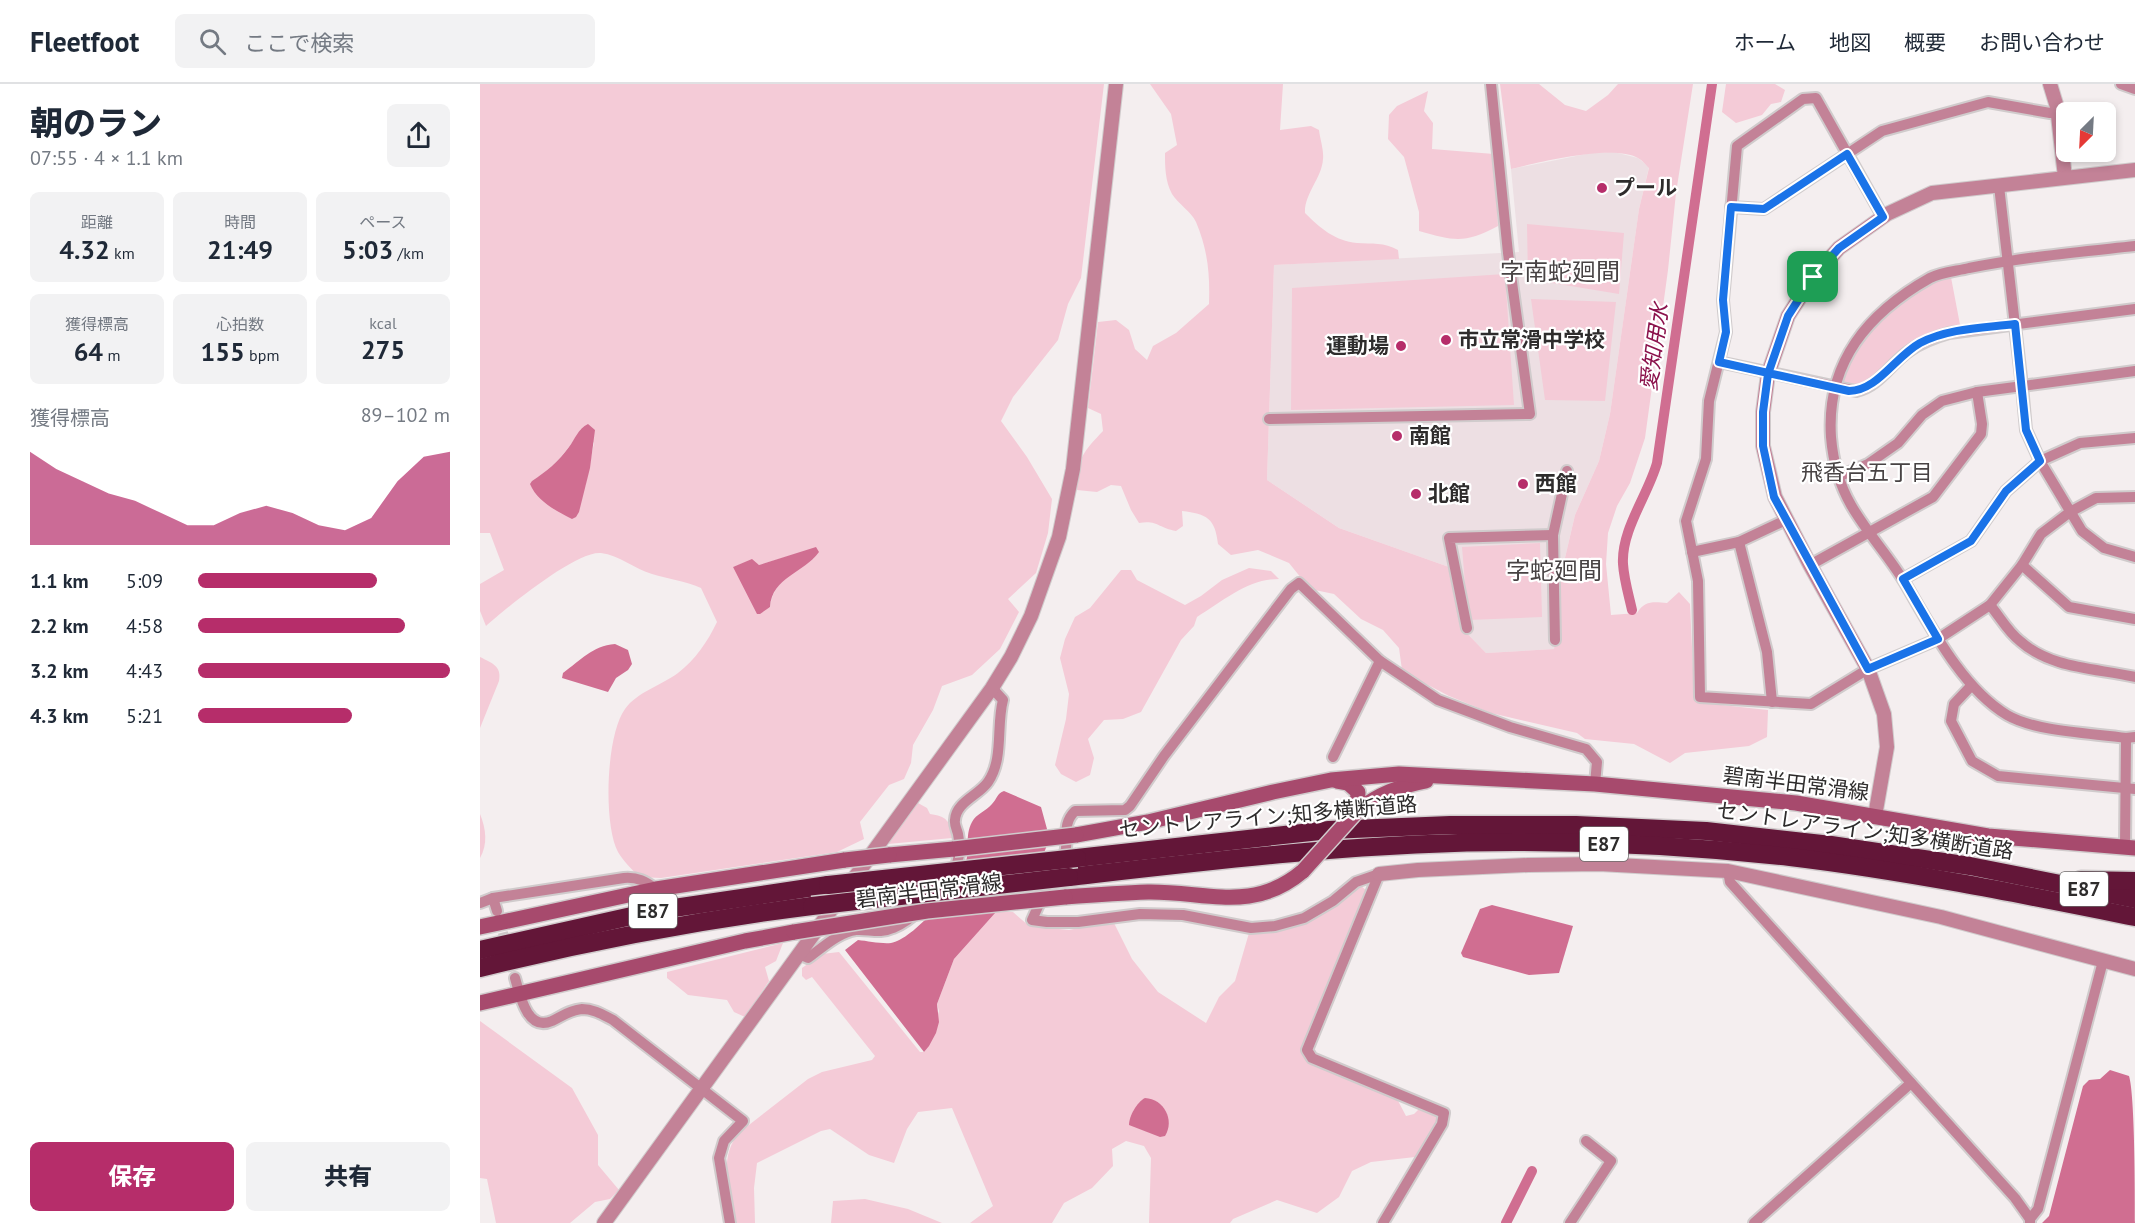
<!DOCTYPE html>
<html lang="ja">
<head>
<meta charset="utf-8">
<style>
	:root { --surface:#fff; --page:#f2f2f3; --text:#1f2937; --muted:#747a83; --line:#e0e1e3; --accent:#b62d6a }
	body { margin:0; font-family:"PT Sans","Noto Sans JP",sans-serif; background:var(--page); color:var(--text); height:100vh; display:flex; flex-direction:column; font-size:22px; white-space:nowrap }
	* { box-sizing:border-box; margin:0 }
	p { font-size:20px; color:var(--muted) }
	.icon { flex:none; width:33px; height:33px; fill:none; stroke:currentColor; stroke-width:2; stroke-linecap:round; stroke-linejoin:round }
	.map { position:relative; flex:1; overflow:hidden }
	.drawer { display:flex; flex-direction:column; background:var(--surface); width:480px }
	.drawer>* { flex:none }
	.needle { width:39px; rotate:204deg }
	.controls { position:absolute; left:1576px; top:18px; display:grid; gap:12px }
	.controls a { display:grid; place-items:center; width:60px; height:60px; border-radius:9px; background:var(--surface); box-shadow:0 3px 9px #0003; font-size:30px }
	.pin { position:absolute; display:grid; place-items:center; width:51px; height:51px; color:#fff; margin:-26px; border-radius:12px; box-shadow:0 3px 9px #0006 }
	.round { display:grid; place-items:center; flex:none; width:63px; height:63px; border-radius:9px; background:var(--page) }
	.head { display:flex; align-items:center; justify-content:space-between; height:102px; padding:0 30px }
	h1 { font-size:33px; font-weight:800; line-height:45px }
	.figures { display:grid; grid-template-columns:repeat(3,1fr); gap:9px; height:102px; padding:6px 30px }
	.figures div { display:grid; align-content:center; border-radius:9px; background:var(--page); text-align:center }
	.figures b { font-size:26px; font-weight:800 }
	.figures small { font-size:16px; font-weight:400 }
	.figures p { font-size:16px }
	.chart { height:168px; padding:12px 30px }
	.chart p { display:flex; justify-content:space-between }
	.chart svg { width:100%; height:108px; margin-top:6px; fill:var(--accent); opacity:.7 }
	.cta { display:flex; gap:12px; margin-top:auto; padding:12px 30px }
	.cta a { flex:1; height:69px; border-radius:9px; background:var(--accent); color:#fff; font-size:24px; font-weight:800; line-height:69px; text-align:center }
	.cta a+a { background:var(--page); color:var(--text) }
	ul { padding:0 30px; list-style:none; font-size:20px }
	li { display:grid; grid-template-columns:96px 72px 1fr; align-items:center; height:45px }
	li i { height:15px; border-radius:8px; background:var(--accent) }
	header { display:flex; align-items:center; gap:36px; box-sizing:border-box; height:84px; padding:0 30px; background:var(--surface); border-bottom:2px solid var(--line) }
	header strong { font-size:28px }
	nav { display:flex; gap:33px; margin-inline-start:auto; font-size:21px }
	.search { width:420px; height:54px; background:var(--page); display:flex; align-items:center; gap:15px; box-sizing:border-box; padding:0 21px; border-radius:9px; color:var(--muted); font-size:22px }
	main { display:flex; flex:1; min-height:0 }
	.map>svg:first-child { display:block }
</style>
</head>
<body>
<header>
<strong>Fleetfoot</strong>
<div class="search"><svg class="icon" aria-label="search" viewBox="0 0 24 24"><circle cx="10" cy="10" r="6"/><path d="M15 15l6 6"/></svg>ここで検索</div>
<nav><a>ホーム</a><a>地図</a><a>概要</a><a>お問い合わせ</a></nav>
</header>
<main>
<section class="drawer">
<div class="head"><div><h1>朝のラン</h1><p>07:55 · 4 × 1.1 km</p></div><a class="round"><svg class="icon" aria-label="share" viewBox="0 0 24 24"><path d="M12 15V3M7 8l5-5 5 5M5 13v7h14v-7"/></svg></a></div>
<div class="figures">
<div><p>距離</p><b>4.32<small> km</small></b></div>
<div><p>時間</p><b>21:49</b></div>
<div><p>ペース</p><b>5:03<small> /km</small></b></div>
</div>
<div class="figures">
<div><p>獲得標高</p><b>64<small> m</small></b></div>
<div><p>心拍数</p><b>155<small> bpm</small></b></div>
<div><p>kcal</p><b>275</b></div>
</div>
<div class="chart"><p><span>獲得標高</span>89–102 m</p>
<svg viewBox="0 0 160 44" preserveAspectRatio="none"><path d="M0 44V6L10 13L20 18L30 23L40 26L50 31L60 36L70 36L80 31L90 28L100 31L110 36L120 38L130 33L140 18L150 8L160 6V44z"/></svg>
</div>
<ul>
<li><b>1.1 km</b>5:09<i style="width:71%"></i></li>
<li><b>2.2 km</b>4:58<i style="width:82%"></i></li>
<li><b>3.2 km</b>4:43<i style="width:100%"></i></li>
<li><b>4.3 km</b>5:21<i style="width:61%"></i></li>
</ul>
<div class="cta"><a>保存</a><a>共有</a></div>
</section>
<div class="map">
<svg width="1655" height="1139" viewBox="0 0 1655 1139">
	<rect width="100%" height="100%" fill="#f4eeef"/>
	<path fill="#eddfe3" d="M1134 68 1158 74 1169 83 1159 125 1130 330 1119 377 1095 431 1081 491 1074 565 1006 569 980 542 969 483 859 444 787 396 794 181 1039 168 1031 85 1111 69Z"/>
	<g fill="#f4cbd7" fill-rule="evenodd">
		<path d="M0 0H624L601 194 588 220 578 256 533 313 521 337 547 373 572 415 568 449 556 489 528 515 539 528 520 565 492 591 462 602 453 626 433 661 431 679 424 695 409 701 380 738 384 755 357 768 181 794 159 793C152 785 143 777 138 768 123 740 126 651 145 625 157 608 182 601 198 589 215 576 228 557 237 538L221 504C205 497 188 495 172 490 155 485 139 471 121 469 97 466 26 524 6 542L0 527V500L24 486 10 449H0ZM101 345 114 359 105 403 52 397C74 384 88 366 101 345ZM336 464 334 474C315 487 292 498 290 524L253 483 272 476 279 481Z"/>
		<path d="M670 0H803L800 46 831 42 839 46C840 55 844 66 843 75 842 94 824 110 825 129 840 144 855 157 877 159 892 160 904 158 918 166L919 175 794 181 787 396 859 444 969 483 980 542 1006 569 1074 565 1081 491 1095 431 1119 377 1130 330 1159 125 1169 84C1166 81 1162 76 1158 74 1133 60 1060 78 1031 85L1020 0H1059L1085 21 1106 27 1128 11 1138 0H1213L1196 109 1188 186 1165 354 1150 399 1137 422 1128 449 1126 480 1131 531 1157 529C1165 516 1174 518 1187 519L1199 508 1210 520 1214 608 1223 619 1288 626 1287 653 1269 662 1205 669 1190 679 1154 660 1105 655 1097 649 1011 629 969 612 927 590 922 586 919 564 903 546 881 535 854 510 830 505 809 479 778 466 751 471 738 460C735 434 727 430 702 427L703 442 696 447C678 444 678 436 659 439L651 426 641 402 631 401 617 408 597 406C596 376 603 368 623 347L621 330 608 324 618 238 636 236 649 246 655 265 667 276 673 262 696 249 729 220C730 191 728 166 716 138 711 127 698 120 692 110 685 97 685 82 685 69L697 61 691 30Z"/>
		<path d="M1246 0H1295L1305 6 1301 18 1291 20 1282 31 1256 39 1242 28Z"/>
		<path d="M948 7 944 27 953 39 952 65 1014 70 1018 142C984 160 975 157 939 147V128L924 73 908 55 909 31 917 22Z"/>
		<path d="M1047 140 1144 149 1139 210 1048 195Z"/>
		<path d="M1470 188 1481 246 1452 254 1387 304 1354 303 1365 274 1409 220Z"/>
		<path d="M1025 190 1034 321 811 326 812 204Z"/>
		<path d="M1051 215 1136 218 1125 317 1065 316Z"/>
		<path d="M1060 459 1062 533 988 536 982 463Z"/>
		<path d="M769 484 791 487 799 495C768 495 743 517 717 533L714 542 701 556 661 628 643 635 624 636 608 655 614 674 610 691 596 698 581 690 575 681 586 635 589 610 580 574 585 555 595 533 610 524 641 486H651L657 496 705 521 721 512 742 496Z"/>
		<path d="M0 573C12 579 22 582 19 597L0 644Z"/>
		<path d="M438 719 447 724 450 730C466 732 471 737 472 754L408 760Z"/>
		<path d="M0 730C6 745 8 760 0 774Z"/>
		<path d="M880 801 888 808 825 970 916 1013 926 1032 934 1030 941 1023 961 1031 956 1045 935 1073 891 1078 872 1087 859 1113 837 1129 797 1116 753 1135 750 1139H669L671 1074 664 1062 646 1057 632 1065 633 1082 612 1104 584 1119 572 1139H490L513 1122 472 1024 438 1028 427 1045 414 1079 389 1071 350 1045 341 1047 277 1079 274 1104 275 1139H257C249 1110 237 1073 260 1048L328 995 342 988 392 976 395 972 332 893 326 896 322 892V884L342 870 359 868 440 968H444L459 927 457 920 474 875 516 828H533L549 842 589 846 633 837 652 875 678 908 726 939 739 913 755 897 769 849 796 847 826 839Z"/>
		<path d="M303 859 296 877 285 883 289 897 265 933 254 928 247 916 208 911 187 894V888Z"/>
		<path d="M0 937 92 1004 118 1051V1081L139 1106 130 1115 115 1118 90 1139H16L7 1095 0 1094Z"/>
		<path d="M385 1115 428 1125 462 1139H351L353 1117Z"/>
	</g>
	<g fill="#d06e91">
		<path d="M108 340 115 346 110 384 99 428 96 433 92 435C76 427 57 417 50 400L52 397C66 388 79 377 89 363 95 355 98 345 108 340Z"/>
		<path d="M336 463 339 468C324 489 292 493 290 523L280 530H277L253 483 272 475 279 481Z"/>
		<path d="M135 560 148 566 152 580 148 586 136 594 128 608 82 594 83 589C101 576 112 562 135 560Z"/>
		<path d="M524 707 561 723 567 745V761L564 769 549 792 527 809 516 828 474 875 457 920 459 938 456 949 449 962 444 968 365 866 378 856C388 857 401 860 411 859 434 855 475 805 484 784 491 769 484 752 492 738 496 730 506 727 512 720 517 715 517 709 524 707Z"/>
		<path d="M1012 821 1093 842 1079 889 1049 891 983 873 981 869 1000 825Z"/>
		<path d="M1630 986 1649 992C1655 1011 1655 1111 1655 1139H1562L1569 1132 1603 1002 1609 996 1620 995Z"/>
		<path d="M665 1014C684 1015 695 1036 685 1052L680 1053 649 1041C649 1032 657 1018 665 1014Z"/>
	</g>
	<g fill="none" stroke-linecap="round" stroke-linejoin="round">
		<g stroke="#d06e91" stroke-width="10">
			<path d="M1152 526C1149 512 1144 496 1143 480 1141 446 1168 411 1177 379L1232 0"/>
			<path d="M1026 1139 1052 1087"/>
		</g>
		<path stroke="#ccc7c8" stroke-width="10" stroke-dasharray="10 5" stroke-linecap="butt" d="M19 834 35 894"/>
		<g stroke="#d0cbcc" stroke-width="14">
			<g id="minor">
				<path d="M1641 0 1655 5"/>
				<path d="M1519 102 1542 302 1546 346 1560 377 1602 447 1624 464 1655 473"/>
				<path d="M1251 123 1284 125 1402 47 1508 18 1570 29 1577 28"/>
				<path d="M1403 133 1336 14 1323 15 1257 62 1243 216 1246 248 1229 317 1226 375 1206 437 1218 497 1220 613 1331 620 1388 585 1458 555 1510 521 1542 481 1561 450 1590 428 1616 414 1655 413"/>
				<path d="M1655 162C1600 168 1544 173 1489 184 1477 187 1461 188 1450 194 1388 229 1346 278 1351 353 1353 377 1359 400 1371 421 1387 449 1409 472 1425 499 1451 543 1482 604 1527 631 1556 648 1612 649 1646 654L1655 653"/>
				<path d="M1239 278 1376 307C1398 303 1411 279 1429 267 1441 258 1455 253 1469 249L1655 225"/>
				<path d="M789 335 1050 330 1028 169 1011 0"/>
				<path d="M1358 393 1388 380 1418 359 1442 331 1462 317 1497 308 1655 287"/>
				<path d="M1259 458 1287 568 1292 618"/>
				<path d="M1212 468 1259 458 1306 436"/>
				<path d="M1330 481 1453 413 1501 350 1502 340 1497 308"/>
				<path d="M1542 481 1589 523 1655 535"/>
				<path d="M1423 495 1491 457 1526 407 1560 377 1600 359 1655 354"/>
				<path d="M1510 521C1520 533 1528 548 1540 557 1571 585 1616 584 1655 593"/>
				<path d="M987 544 969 454 1073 451"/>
				<path d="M1075 556 1073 451 1087 387"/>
				<path d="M1491 602 1474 620 1471 637 1492 677 1518 692 1655 705"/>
				<path d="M853 673 900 577"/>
				<path d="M1645 763 1646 654"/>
				<path d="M580 779C594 760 578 744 595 727L645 726 650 722 684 672 811 505 819 499 900 577 958 616 1030 643 1106 665 1117 678 1115 700"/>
				<path d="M1248 787 1250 798 1535 1114 1550 1135V1139"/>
				<path d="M899 790 827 966 832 974 964 1029 962 1040 903 1139"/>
				<path d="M572 791 552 836 567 838H598L660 830 703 831 771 844 795 842 824 834 853 817 876 798 899 790"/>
				<path d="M13 814 17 827"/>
				<path d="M0 819 13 814 144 794C158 793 165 797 176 805"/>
				<path d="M319 870 328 874C342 864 359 848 376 846 389 845 400 850 413 844 440 833 458 804 476 782 480 772 480 760 478 750 477 746 474 740 475 736 476 718 498 712 508 698 524 675 516 642 523 616L512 604"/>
				<path d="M35 894C40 911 47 948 72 937 82 932 90 926 102 925 114 925 123 931 133 936L263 1037 244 1057 239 1074 250 1139"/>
				<path d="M1550 1135 1558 1125 1623 877"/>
				<path d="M1090 1139 1131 1077 1106 1057"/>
				<path d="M1274 1139 1431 999"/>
			</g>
		</g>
		<g stroke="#d0cbcc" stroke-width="16">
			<g id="tertiary">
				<path d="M1570 0 1577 23 1585 93"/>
				<path d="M1395 732 1407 663 1404 630 1388 585 1330 481 1295 413 1283 362V328L1288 290 1308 232 1333 193 1359 164 1407 130 1452 109 1655 86"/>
				<path d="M899 790 938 786 1048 781 1119 780 1248 787 1461 833 1655 885"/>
				<path d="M124 1139 512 604 531 573 551 532 579 453 593 385 636 0"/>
			</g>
		</g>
		<g stroke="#d0cbcc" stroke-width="18">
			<g id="secondary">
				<path d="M857 697 868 699 878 708 877 727"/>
				<path d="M877 727C899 710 920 702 946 697"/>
				<path d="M596 751 668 738 793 708 851 696 919 690 1115 700 1316 719 1508 752 1655 764"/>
				<path d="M409 771 474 765"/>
				<path d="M585 813C612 811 640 809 668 808 726 807 772 830 823 787"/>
				<path d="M0 843 176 805 365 776"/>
				<path d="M0 919 265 857 314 848"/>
			</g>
		</g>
		<g stroke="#d0cbcc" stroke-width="21">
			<g id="motorway">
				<path d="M597 774 849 746 970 741H1096L1226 747 1351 761 1490 782 1655 815"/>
				<path d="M589 793C738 776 886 758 1035 758 1127 758 1219 763 1310 773 1426 787 1540 810 1655 833"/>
				<path d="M1601 796 1655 797"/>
				<path d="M0 866 174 827 348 801"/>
				<path d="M0 884C110 857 220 836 332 822"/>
			</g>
		</g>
		<use href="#minor" stroke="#c38297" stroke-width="10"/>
		<use href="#tertiary" stroke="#c38297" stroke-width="14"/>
		<use href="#secondary" stroke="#a74a6d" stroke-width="15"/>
		<use href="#motorway" stroke="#631638" stroke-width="18"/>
		<g stroke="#d0cbcc" stroke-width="18" stroke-linecap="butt">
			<g id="secondary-bridge">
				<path d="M474 765 596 751"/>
				<path d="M365 776 409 771"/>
				<path d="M823 787 877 727"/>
				<path d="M314 848 447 827 585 813"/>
			</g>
		</g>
		<g stroke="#d0cbcc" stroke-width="21" stroke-linecap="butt">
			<g id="motorway-bridge">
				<path d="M348 801 597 774"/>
				<path d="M332 822 589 793"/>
			</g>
		</g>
		<use href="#secondary-bridge" stroke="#a74a6d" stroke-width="15"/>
		<use href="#motorway-bridge" stroke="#631638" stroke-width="18"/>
	</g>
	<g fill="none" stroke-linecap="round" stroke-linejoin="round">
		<g stroke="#fff" stroke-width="12">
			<path id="route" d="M1333 193 1308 232 1288 290 1283 328V362L1294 413 1388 585 1458 555 1423 495 1491 457 1526 407 1560 377 1546 346 1535 240C1504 244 1469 244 1440 259 1415 273 1397 307 1369 307L1239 278 1246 248 1243 216 1251 123 1284 125 1367 70 1403 133 1359 164 1333 193"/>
		</g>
		<use href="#route" stroke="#1a73e8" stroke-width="8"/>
	</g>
	<g fill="#b62d6a" stroke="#fff" stroke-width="2">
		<circle cx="1122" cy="104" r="6"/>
		<circle cx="966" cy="256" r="6"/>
		<circle cx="921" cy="262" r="6"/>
		<circle cx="917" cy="352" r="6"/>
		<circle cx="1043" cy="400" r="6"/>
		<circle cx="936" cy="410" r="6"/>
	</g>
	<g text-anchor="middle" stroke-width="4.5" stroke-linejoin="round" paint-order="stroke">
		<g fill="#fff" stroke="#6d6b6b" stroke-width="1.5">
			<rect x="1100" y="743" width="48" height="34" rx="4.5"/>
			<rect x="1580" y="788" width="48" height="34" rx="4.5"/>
			<rect x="149" y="810" width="48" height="34" rx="4.5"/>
		</g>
		<g font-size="20" font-weight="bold" fill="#2e2c2c">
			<text x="1124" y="767">E87</text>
			<text x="1604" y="812">E87</text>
			<text x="173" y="834">E87</text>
		</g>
		<g font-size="21" font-weight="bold" fill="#2e2c2c" stroke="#fff" text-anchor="start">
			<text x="1134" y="111">プール</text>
			<text x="978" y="263">市立常滑中学校</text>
			<text x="909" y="269" text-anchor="end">運動場</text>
			<text x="929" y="359">南館</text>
			<text x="1055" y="407">西館</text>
			<text x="948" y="417">北館</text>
		</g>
		<g font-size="21" fill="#2e2c2c" stroke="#fff">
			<text transform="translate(1316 700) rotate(7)" y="7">碧南半田常滑線</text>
			<text transform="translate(788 733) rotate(-5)" y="7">セントレアライン;知多横断道路</text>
			<text transform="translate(1385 747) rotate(8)" y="7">セントレアライン;知多横断道路</text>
			<text transform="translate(449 807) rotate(-7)" y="7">碧南半田常滑線</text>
		</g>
		<g font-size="22" font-style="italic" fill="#8b124c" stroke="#fff">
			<text transform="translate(1174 263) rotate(-82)" y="8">愛知用水</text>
		</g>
		<g font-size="22" fill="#484344" stroke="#fff">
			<text x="1387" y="396">飛香台五丁目</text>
		</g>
		<g font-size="24" fill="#484344" stroke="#fff">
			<text x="1080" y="196">字南蛇廻間</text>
			<text x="1074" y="495">字蛇廻間</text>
		</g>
	</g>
</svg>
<div class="controls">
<a><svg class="needle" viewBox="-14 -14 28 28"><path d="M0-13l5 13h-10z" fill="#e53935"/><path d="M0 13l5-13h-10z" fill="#747a83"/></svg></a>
</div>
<div class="pin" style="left:1333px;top:193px;background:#1e9e55"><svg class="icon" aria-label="arrive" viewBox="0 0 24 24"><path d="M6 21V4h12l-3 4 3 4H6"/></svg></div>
</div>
</main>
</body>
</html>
